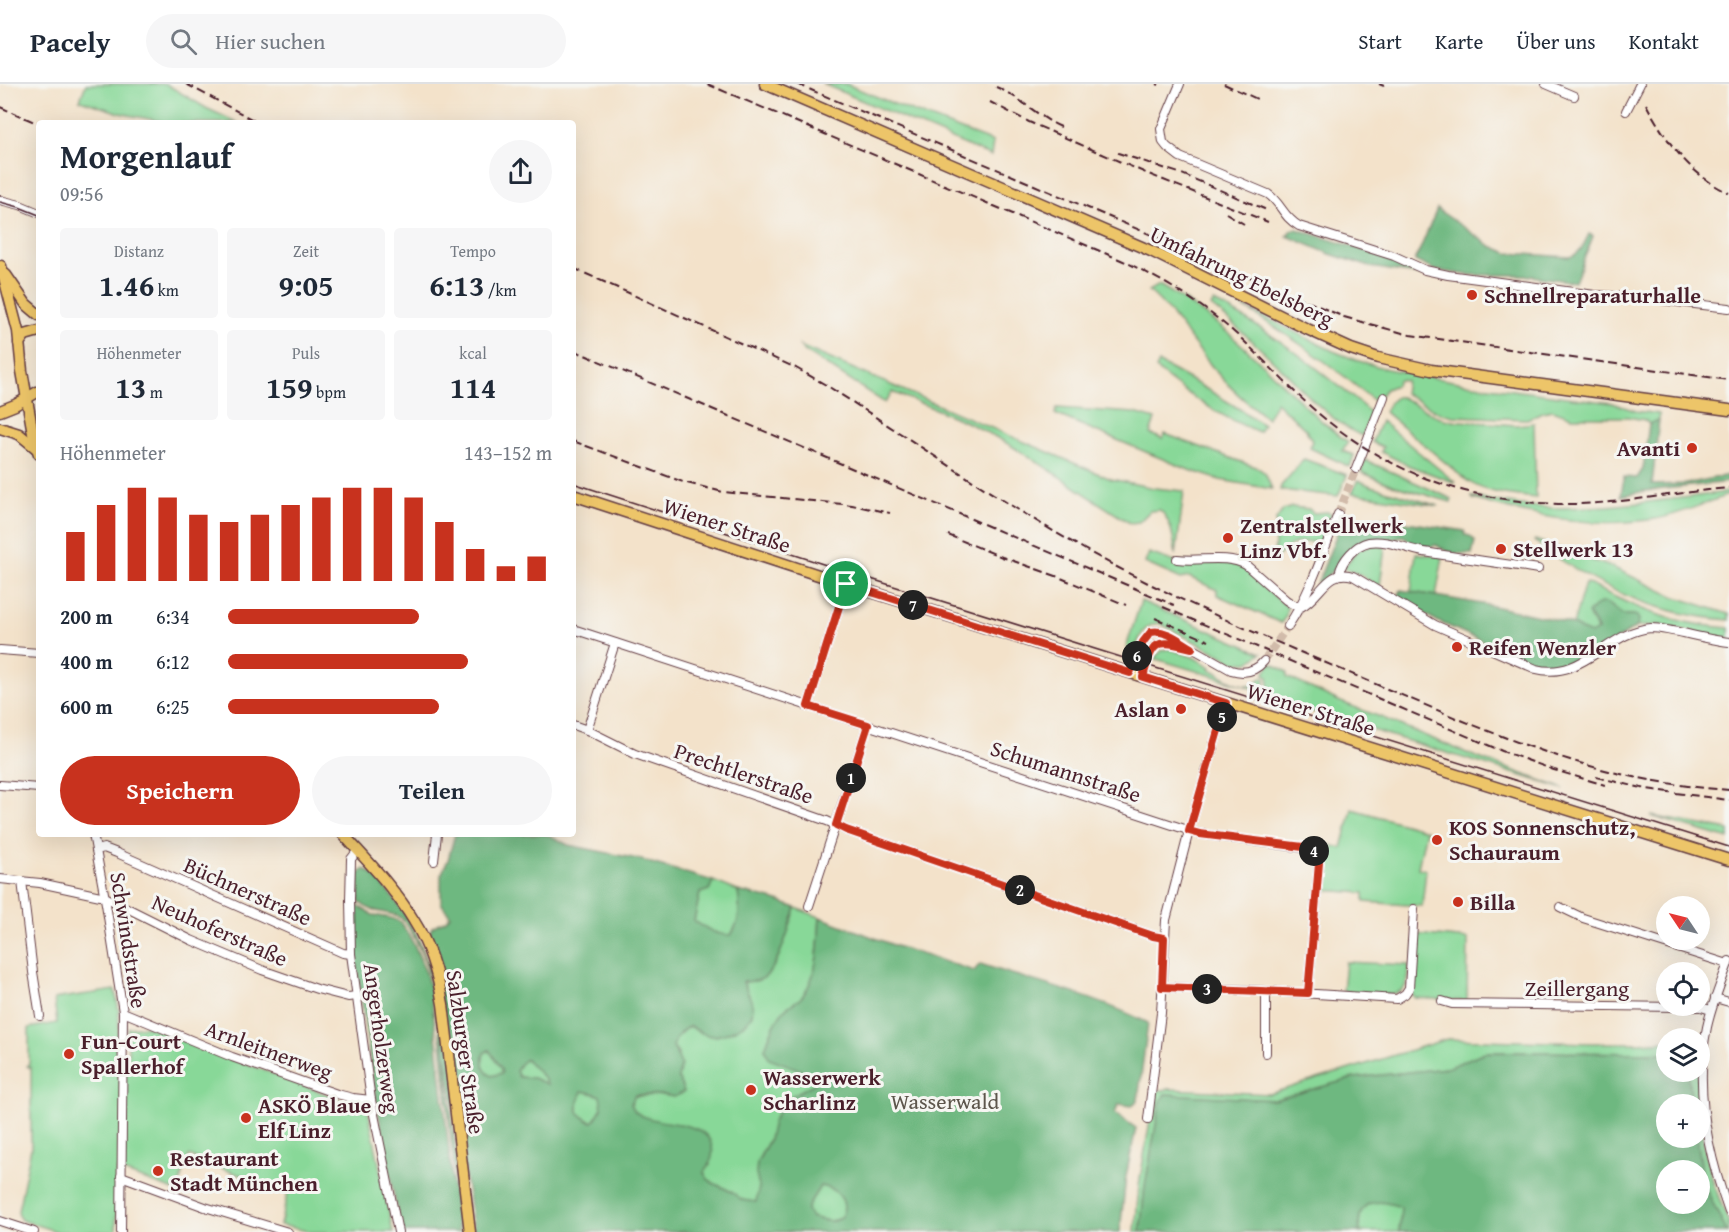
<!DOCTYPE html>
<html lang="de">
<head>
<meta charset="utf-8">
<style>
	:root { --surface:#fff; --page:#f6f6f7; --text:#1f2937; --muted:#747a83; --line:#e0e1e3; --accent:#c8321e }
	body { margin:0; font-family:"Gentium Book Plus",serif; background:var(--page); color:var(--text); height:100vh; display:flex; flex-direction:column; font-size:22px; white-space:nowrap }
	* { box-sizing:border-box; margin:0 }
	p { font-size:20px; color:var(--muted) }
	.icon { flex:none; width:33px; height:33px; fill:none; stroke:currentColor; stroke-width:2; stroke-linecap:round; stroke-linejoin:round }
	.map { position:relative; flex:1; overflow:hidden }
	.details { position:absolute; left:36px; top:36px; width:540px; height:717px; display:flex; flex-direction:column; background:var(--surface); border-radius:6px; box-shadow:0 6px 24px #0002 }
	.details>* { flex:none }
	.needle { width:39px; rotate:305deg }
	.tools { position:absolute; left:1656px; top:812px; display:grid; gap:12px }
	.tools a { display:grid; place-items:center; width:54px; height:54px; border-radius:50%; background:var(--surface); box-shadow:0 6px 24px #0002; font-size:30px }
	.pin { position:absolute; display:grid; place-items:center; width:51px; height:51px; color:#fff; margin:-26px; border:3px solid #fff; border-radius:50%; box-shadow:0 2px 6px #0007 }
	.km { position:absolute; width:30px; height:30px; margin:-15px; border-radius:50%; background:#222; color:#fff; font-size:16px; line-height:30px; text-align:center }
	.round { display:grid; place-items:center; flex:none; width:63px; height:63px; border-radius:32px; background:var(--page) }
	.headline { display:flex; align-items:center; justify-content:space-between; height:102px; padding:0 24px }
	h1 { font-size:33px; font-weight:600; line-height:45px }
	.stats { display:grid; grid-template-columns:repeat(3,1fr); gap:9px; height:102px; padding:6px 24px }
	.stats div { display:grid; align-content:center; border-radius:6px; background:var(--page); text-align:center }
	.stats b { font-size:30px; font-weight:600 }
	.stats small { font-size:16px; font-weight:400 }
	.stats p { font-size:16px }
	.chart { height:168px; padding:12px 24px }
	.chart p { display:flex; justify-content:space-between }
	.chart svg { width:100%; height:108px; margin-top:6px; stroke:var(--accent); stroke-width:6 }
	.cta { display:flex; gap:12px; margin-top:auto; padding:12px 24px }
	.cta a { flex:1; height:69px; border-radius:36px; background:var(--accent); color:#fff; font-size:24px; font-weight:600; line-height:69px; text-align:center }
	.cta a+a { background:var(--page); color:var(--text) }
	ul { padding:0 24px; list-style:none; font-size:20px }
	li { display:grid; grid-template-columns:96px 72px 1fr; align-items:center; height:45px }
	li i { height:15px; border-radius:8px; background:var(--accent) }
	header { display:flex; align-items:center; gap:36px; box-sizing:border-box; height:84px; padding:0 30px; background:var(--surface); border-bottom:2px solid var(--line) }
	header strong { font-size:28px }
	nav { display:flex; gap:33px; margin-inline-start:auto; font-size:21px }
	.search { width:420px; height:54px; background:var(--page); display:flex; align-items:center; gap:15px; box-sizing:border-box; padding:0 21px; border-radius:33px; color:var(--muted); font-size:22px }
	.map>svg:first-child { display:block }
</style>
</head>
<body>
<header>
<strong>Pacely</strong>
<div class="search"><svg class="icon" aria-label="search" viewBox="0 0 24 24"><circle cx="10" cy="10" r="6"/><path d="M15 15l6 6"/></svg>Hier suchen</div>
<nav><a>Start</a><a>Karte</a><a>Über uns</a><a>Kontakt</a></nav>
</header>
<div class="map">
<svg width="1729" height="1148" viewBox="0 0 1729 1148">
	<rect width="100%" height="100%" fill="#f6f6f2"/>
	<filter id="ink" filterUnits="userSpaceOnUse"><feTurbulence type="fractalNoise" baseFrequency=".0167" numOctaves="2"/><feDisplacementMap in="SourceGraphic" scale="12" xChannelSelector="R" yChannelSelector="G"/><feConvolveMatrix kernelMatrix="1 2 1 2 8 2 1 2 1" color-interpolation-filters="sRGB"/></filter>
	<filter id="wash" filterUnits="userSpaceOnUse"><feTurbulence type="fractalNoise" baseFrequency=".008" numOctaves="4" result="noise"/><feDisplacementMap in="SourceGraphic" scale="24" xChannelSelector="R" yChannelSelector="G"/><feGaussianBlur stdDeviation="1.35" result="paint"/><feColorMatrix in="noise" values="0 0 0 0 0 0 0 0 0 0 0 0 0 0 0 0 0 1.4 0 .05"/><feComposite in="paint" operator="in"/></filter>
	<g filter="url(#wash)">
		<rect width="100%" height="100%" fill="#f3e2ca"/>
		<g fill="#88d898" stroke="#697c62" stroke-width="1.5">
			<path d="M86 0H166L206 24 238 39H171L123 30 80 16Z"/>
			<path d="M823 0H846L909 26 993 58 991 72Z"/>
			<path d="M1159 201C1186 217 1212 234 1235 255 1274 288 1306 328 1348 358L1342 367 1354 371 1350 383 1310 364 1312 356 1306 346 1276 318 1267 334C1244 317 1223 298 1206 275 1187 252 1172 227 1149 207Z"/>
			<path d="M1214 218C1268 244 1325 289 1371 329L1362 352C1331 338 1307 310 1284 287 1260 264 1237 242 1211 222Z"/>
			<path d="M1237 219 1333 267 1359 277 1387 285 1474 301 1612 319 1636 327 1659 330V336L1649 340 1645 336 1628 333H1572L1553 326 1542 328 1527 335 1453 332 1438 328 1404 309 1406 297 1398 296 1396 301 1386 305 1375 318C1332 280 1285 249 1237 219Z"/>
			<path d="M800 262 1111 395 1154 404 1184 407 1176 471C1173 455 1172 437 1160 426L1150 427 1139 438 1130 439C1084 411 1042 378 994 352 962 334 927 322 892 308L885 319 803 266Z"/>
			<path d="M1159 279C1195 298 1230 317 1263 341L1259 348C1220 333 1188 311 1156 285Z"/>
			<path d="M1396 313H1401L1438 333 1447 336 1516 341 1534 339 1536 414C1512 411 1486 410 1466 396L1385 328 1390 318Z"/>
			<path d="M1057 324 1135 329 1155 335 1150 350 1163 355 1165 350 1258 384 1265 389 1272 405 1220 396 1189 386 1055 330Z"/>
			<path d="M1381 337 1456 399 1410 382 1381 368 1383 363 1372 358Z"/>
			<path d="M1304 375 1347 391 1338 412 1280 406 1281 402Z"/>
			<path d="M1365 376 1452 415 1451 418 1392 401 1361 388Z"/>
			<path d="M1358 396 1371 402 1439 422 1352 409Z"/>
			<path d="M1729 408V411C1704 419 1680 431 1655 435 1593 445 1531 432 1473 415L1472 413C1499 418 1527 423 1555 424 1613 424 1671 415 1729 408Z"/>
			<path d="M1292 423 1309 425 1313 429 1328 428 1332 430 1322 459C1310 457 1296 456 1286 465 1282 468 1279 472 1274 475L1276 436 1283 426Z"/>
			<path d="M1535 456 1614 484 1673 512 1729 530V536C1652 530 1596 503 1534 457Z"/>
			<path d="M1374 460 1385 463 1380 502 1376 501 1361 491 1343 484 1359 465Z"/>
			<path d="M1149 469 1175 478 1228 479 1243 483 1264 504 1284 520 1287 523 1286 532 1281 539 1217 511V506L1189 493 1181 495 1145 479Z"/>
			<path d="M1416 469 1443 473 1436 512 1411 508Z"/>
			<path d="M1587 499C1637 525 1671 540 1729 544V555L1658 541 1637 543 1639 536 1634 531H1622L1610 521 1590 535 1598 547 1591 550 1581 546 1573 541 1584 502Z"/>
			<path d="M1141 517 1261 569 1249 578 1236 579 1159 539C1143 541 1140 553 1135 566L1126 564Z"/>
			<path d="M1170 565 1193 573 1211 583 1210 585C1226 593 1247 612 1262 593L1265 595V599L1263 607 1156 575V572L1163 566Z"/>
			<path d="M1271 579 1287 588V593L1341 618 1383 634 1476 673 1564 705 1265 613 1269 600 1268 593 1264 590Z"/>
			<path d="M1352 725 1426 746 1418 784 1426 786 1422 822 1364 818V809L1322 806 1325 760 1342 764Z"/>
			<path d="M1651 732 1729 746V755Z"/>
			<path d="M713 797 738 807C740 823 741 836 731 851 716 851 707 845 694 837L700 809 709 806Z"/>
			<path d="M796 824 820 833C818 859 819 888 804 910 800 917 792 919 786 924 775 935 770 951 765 965L814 991 815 999C785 1017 779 1020 769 1055 766 1064 758 1072 757 1081 755 1090 759 1097 759 1105 759 1109 757 1114 756 1119L742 1116 732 1108 713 1099 707 1094 704 1088 710 1081 698 1046C680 1040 651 1039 636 1028 634 1026 632 1023 631 1020L635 1012 664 1011 674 1013 684 1008 678 994V970L673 962C676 953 681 946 690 942L697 947 750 916 743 898C751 897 760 898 766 892 780 879 789 842 796 824Z"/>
			<path d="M1416 850 1468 855 1467 917 1415 914 1413 912 1411 907Z"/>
			<path d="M1346 878 1409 881C1409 889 1409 898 1404 904 1395 916 1357 908 1343 907Z"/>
			<path d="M115 906 119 927 118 984H128V944L148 942 368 1026 393 1148H311L280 1141 288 1109 189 1072 177 1107 117 1086 116 1148H58L21 1136 19 1133 18 1127 31 1064V984L27 982 29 979V944L57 939 54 915Z"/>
			<path d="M1447 955 1592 959H1640L1666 957V969L1485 968 1447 984 1354 994 1274 1016 1165 1010 1160 1019 1145 1102 1140 1148H1135L1139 1101 1155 1007 1169 1005 1269 1010Z"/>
			<path d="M489 966 501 984 502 989 492 992C482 987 481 979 484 969Z"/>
			<path d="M526 975 544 994 548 1001 533 994 519 993 516 987 520 980Z"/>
			<path d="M1687 987H1698L1700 1033 1705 1068 1714 1101 1729 1140V1148H1727L1704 1101 1697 1053H1700V1020H1692Z"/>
			<path d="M582 1007 596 1010 601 1012 602 1024 594 1038 587 1036 578 1028V1018Z"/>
			<path d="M820 1102C826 1103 832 1105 837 1109 848 1119 846 1137 829 1137 823 1137 817 1134 811 1133L807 1126C809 1117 816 1111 820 1102Z"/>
			<path d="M1371 1118H1386L1402 1122 1399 1148H1360C1358 1137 1358 1123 1371 1118Z"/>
		</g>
		<g fill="#6eb880" stroke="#5c6c56" stroke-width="1.5" fill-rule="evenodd">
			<path d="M1437 125 1491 162 1508 169 1569 173C1581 170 1584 160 1589 150L1593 152 1575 198 1524 191H1469L1434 186 1415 177Z"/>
			<path d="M1297 145 1370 168 1430 192 1370 183 1330 170 1287 152 1291 146Z"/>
			<path d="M1659 336 1652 401 1686 400 1729 391V398L1645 407 1621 412 1624 393 1637 394 1643 385 1649 340Z"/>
			<path d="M1343 434C1358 440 1365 443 1380 434L1465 447V451L1470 452 1475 457 1472 470C1455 470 1450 470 1436 461L1425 465 1410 460 1407 454 1402 452 1390 456 1367 455 1329 490 1318 503H1316Z"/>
			<path d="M1401 506 1493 522 1557 536 1573 541 1581 546 1591 550 1598 546 1588 530C1602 511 1608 519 1622 531H1634L1637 532 1639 536 1637 543C1615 556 1581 580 1556 583 1549 584 1543 582 1537 581L1439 538 1397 515Z"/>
			<path d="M455 750H542L551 752 568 761 638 775 713 797 709 806 700 809 694 837C707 845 716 851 731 851 741 836 740 823 738 807L775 816 796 824C789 843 780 878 766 892 760 898 751 897 743 898 747 908 755 920 752 930 749 942 723 952 712 952 704 952 696 946 690 942 681 946 677 952 673 962L681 980 678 994 684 1008 674 1013 664 1011H635L631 1020C632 1021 634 1027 636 1028 655 1044 707 1033 712 1063 714 1073 710 1080 704 1088L707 1094 713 1099 732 1108 742 1116 756 1118 759 1103 756 1090 757 1079 769 1056 773 1037 782 1022 791 1012 815 999 814 991 769 974 765 965C770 951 775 935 786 924 792 919 800 917 804 910 819 888 818 859 820 833L896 862 974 887 980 880C1034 898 1098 913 1148 939L1138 1016 1131 1022 1119 1020 1115 1029 1136 1044 1126 1092 1120 1148H474L427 855 432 843 446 836 450 831 441 819V791L448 776ZM489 966 501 984 502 989 492 992C482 987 481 979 484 969ZM526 975 544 994 547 1000 533 994 519 993 516 987 520 980ZM582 1007 596 1010 600 1012 602 1024 593 1038 587 1036 578 1028V1018ZM820 1102C826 1103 833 1105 837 1109 848 1119 846 1137 829 1137 823 1137 817 1134 811 1133L807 1126C809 1117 816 1110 820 1102Z"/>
			<path d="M364 785C374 788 380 799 387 806 439 868 440 932 449 1007 454 1054 460 1101 465 1148H461C456 1101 451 1054 446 1008 440 953 438 882 404 837 395 826 374 832 359 818V790Z"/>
			<path d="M354 820 373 831 391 834 401 838 415 862 426 889 431 909 437 959 458 1148H401L375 1012 354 862Z"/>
			<path d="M1485 968 1666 969V987H1687L1692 1020H1666V1053H1697L1704 1101 1727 1148H1399L1401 1123C1376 1114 1355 1115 1360 1148H1140L1145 1102 1160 1019 1165 1010 1274 1016 1354 994 1447 984ZM1666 1086H1700V1119H1666Z"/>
		</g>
	</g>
	<g filter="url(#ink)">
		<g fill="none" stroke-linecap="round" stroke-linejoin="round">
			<g stroke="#d1bbaa" stroke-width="8" stroke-dasharray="8 4" stroke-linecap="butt">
				<path d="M1338 430 1356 385"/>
				<path d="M1264 577 1288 542"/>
			</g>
			<g stroke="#633c43" stroke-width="10">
				<g id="minor">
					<path d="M1180 0 1161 45 1163 58 1167 63 1180 73 1268 110C1282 120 1282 132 1299 142L1394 172 1425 186 1448 191 1595 211 1635 213 1729 224"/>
					<path d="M1546 0 1574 12"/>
					<path d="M1626 27 1640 0"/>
					<path d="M0 116 20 121 39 129"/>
					<path d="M1356 385 1384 313"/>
					<path d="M1177 475C1200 478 1226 470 1246 481L1286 516 1292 520 1301 523C1322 512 1327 484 1353 492L1435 541 1536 585C1582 597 1609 547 1651 544 1660 544 1670 547 1679 548 1696 552 1712 556 1729 558"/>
					<path d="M1339 490C1342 476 1355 461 1369 458 1387 455 1406 465 1424 468 1461 474 1500 479 1538 485"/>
					<path d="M1288 542C1311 508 1323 468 1338 430"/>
					<path d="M573 545 1200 750 1312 765 1318 772 1319 779 1308 909"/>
					<path d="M0 566 39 569"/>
					<path d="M1130 589 1143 558 1148 551 1155 547 1161 548 1176 555 1231 586C1244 590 1255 588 1264 577"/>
					<path d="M1143 593C1151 564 1150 554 1183 562"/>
					<path d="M808 622 846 500"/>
					<path d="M573 641 587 646 635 670 827 737 846 746 1153 852 1164 854"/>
					<path d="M587 646 615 559"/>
					<path d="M0 701 39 704"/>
					<path d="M93 750 106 820 123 928 121 1148"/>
					<path d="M96 766 104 764 117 769 343 869 351 870"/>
					<path d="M358 766 351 775 350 815 351 870 371 1016 398 1148"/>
					<path d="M434 777 437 750"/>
					<path d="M0 795 40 799 105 813 191 856 262 886 317 905 348 913 357 912"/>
					<path d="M22 797 33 888 40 932"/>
					<path d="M809 822 868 641"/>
					<path d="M1560 823 1583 834 1728 880"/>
					<path d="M1729 877C1721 899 1712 920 1707 943 1694 1004 1708 1071 1729 1128"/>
					<path d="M1162 903 1251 906 1397 915 1405 910 1409 904 1414 825"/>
					<path d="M1266 907V969"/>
					<path d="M1715 914 1729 918"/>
					<path d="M1442 917 1452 920 1678 923H1701L1711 926"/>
					<path d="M123 928 232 973 337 1010 353 1014 371 1016"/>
					<path d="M1148 1035 1161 929 1166 836 1189 747 1226 619"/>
					<path d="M121 1092 205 1123 288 1148"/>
					<path d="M0 1137 34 1148"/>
				</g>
			</g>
			<g stroke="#633c43" stroke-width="13">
				<g id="major">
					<path d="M765 0 1151 167 1307 245 1351 265 1378 274 1431 286 1729 326"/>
					<path d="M1 182 18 247 22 287 34 355 39 370"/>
					<path d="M6 191 26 220 39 231"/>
					<path d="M19 259 25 251 39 247"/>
					<path d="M0 327 15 321 39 307"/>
					<path d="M0 344 19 350 36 364"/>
					<path d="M573 411 846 500 1729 776"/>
					<path d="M343 750C368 778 395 805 414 837 430 862 438 891 443 920L470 1148"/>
				</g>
			</g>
			<use href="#minor" stroke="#fff" stroke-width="8"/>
			<use href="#major" stroke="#edc569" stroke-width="10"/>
			<g stroke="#4a1f2b" stroke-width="1.5">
				<path d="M0 118 19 123 39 131"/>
				<path d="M573 399 823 480 1729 763"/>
			</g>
			<g stroke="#4a1f2b" stroke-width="2" stroke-dasharray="9 4.5" stroke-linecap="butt">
				<path d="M186 0 259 39"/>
				<path d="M707 0 1121 176C1162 195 1201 219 1235 249 1261 272 1284 299 1310 322 1386 390 1473 421 1576 420 1627 419 1678 408 1729 404"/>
				<path d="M797 0 1344 233 1410 251 1729 296"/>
				<path d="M1157 0 1159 1"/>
				<path d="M1224 0 1257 15"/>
				<path d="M1379 0 1384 2"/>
				<path d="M996 3C1020 13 1038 33 1061 43"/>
				<path d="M990 18 1029 38 1146 89 1268 138"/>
				<path d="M1646 20C1666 57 1690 91 1729 109"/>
				<path d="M0 23 39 40"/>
				<path d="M1118 69 1182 90 1269 127"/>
				<path d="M1226 129 1244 140"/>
				<path d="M573 184 796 284 826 301C912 356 996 415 1084 465 1179 519 1280 559 1380 602 1454 633 1528 666 1605 686 1646 697 1688 703 1729 706"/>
				<path d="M573 266 1174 521"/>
				<path d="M573 357 683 398 723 408 852 421 890 429"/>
				<path d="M948 451 1002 473 1056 492 1126 521"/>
				<path d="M1163 523 1502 667 1554 686 1605 701"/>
				<path d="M1155 534 1209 557"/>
				<path d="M1596 693 1646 705 1729 716"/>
			</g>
		</g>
	</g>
	<g fill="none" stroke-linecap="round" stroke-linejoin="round" filter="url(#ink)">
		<g stroke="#fff" stroke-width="12">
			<path id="route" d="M846 500 1130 589 1143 558 1151 548C1166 545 1180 557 1192 564 1155 555 1153 556 1143 593L1226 619 1189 747 1200 750 1303 763C1313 765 1318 768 1319 779L1308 909 1162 903 1164 854 1153 852 846 746 836 741 868 641 808 622Z"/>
		</g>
		<use href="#route" stroke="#c8321e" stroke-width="8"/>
	</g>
	<g fill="#c8321e" stroke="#f6f6f2" stroke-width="2">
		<circle cx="1472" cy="211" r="6"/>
		<circle cx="1692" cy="364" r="6"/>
		<circle cx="1228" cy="454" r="6"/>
		<circle cx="1501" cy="465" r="6"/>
		<circle cx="1457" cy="563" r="6"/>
		<circle cx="1181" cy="625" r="6"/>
		<circle cx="1437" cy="756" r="6"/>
		<circle cx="1458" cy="818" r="6"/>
		<circle cx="69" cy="970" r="6"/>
		<circle cx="751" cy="1006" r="6"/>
		<circle cx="246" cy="1034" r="6"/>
		<circle cx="158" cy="1087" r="6"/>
	</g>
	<g text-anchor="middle" stroke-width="6" stroke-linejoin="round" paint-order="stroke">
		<g font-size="22" fill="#4a1f2b" stroke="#f6f6f2">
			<text transform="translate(1242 192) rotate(26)" y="8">Umfahrung Ebelsberg</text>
			<text transform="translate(727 441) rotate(18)" y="8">Wiener Straße</text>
			<text transform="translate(1311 625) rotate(17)" y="8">Wiener Straße</text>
			<text transform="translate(1066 687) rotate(18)" y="8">Schumannstraße</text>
			<text transform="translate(744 689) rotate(19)" y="8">Prechtlerstraße</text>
			<text transform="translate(248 807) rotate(24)" y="8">Büchnerstraße</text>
			<text transform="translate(220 846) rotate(24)" y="8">Neuhoferstraße</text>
			<text transform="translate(129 856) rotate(81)" y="8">Schwindstraße</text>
			<text x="1577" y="912">Zeillergang</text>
			<text transform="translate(382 954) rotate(82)" y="8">Angerholzerweg</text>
			<text transform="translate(269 966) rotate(20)" y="8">Arnleitnerweg</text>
			<text transform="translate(466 968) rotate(82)" y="8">Salzburger Straße</text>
		</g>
		<g font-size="22" font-weight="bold" fill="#4a1f2b" stroke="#f6f6f2" text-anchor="start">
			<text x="1484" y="219">Schnellreparaturhalle</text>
			<text x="1680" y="372" text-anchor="end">Avanti</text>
			<text x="1240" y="449">Zentralstellwerk<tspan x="1240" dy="25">Linz Vbf.</tspan></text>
			<text x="1513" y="473">Stellwerk 13</text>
			<text x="1469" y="571">Reifen Wenzler</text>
			<text x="1169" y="633" text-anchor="end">Aslan</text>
			<text x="1449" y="751">KOS Sonnenschutz,<tspan x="1449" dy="25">Schauraum</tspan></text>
			<text x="1470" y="826">Billa</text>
			<text x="81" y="965">Fun-Court<tspan x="81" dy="25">Spallerhof</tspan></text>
			<text x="763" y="1001">Wasserwerk<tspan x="763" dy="25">Scharlinz</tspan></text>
			<text x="258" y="1029">ASKÖ Blaue<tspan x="258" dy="25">Elf Linz</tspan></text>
			<text x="170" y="1082">Restaurant<tspan x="170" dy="25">Stadt München</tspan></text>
		</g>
		<g font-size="22" fill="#5d564c" stroke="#f6f6f2">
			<text x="945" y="1025">Wasserwald</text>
		</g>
	</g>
</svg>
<div class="tools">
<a><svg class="needle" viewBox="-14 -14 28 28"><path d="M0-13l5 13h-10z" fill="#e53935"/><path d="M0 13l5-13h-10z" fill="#747a83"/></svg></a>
<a><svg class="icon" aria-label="locate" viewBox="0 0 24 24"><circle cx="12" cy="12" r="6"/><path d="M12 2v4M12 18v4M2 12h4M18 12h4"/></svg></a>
<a><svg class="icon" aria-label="layers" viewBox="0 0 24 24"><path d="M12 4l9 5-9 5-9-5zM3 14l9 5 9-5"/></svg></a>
<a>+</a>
<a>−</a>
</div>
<div class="pin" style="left:846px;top:500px;background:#1e9e55"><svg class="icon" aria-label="arrive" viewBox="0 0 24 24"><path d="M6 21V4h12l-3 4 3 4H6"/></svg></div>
<b class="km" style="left:851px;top:694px">1</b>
<b class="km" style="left:1020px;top:806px">2</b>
<b class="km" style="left:1207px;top:905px">3</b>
<b class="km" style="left:1314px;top:767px">4</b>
<b class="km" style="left:1222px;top:633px">5</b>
<b class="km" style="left:1137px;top:572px">6</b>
<b class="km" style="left:913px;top:521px">7</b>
<section class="details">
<div class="headline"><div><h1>Morgenlauf</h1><p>09:56</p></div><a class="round"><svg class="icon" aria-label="share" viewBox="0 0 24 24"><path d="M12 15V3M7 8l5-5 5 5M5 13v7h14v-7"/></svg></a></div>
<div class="stats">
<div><p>Distanz</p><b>1.46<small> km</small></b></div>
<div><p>Zeit</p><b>9:05</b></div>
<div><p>Tempo</p><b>6:13<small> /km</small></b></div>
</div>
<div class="stats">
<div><p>Höhenmeter</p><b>13<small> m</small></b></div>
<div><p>Puls</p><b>159<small> bpm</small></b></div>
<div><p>kcal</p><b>114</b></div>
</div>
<div class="chart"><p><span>Höhenmeter</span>143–152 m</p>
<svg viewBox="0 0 160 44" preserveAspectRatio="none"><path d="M5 44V24M15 44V13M25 44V6M35 44V10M45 44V17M55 44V20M65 44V17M75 44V13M85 44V10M95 44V6M105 44V6M115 44V10M125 44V20M135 44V31M145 44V38M155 44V34"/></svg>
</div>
<ul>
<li><b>200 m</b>6:34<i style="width:59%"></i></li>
<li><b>400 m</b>6:12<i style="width:74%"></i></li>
<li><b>600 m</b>6:25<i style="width:65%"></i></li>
</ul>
<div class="cta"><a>Speichern</a><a>Teilen</a></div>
</section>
</div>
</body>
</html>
